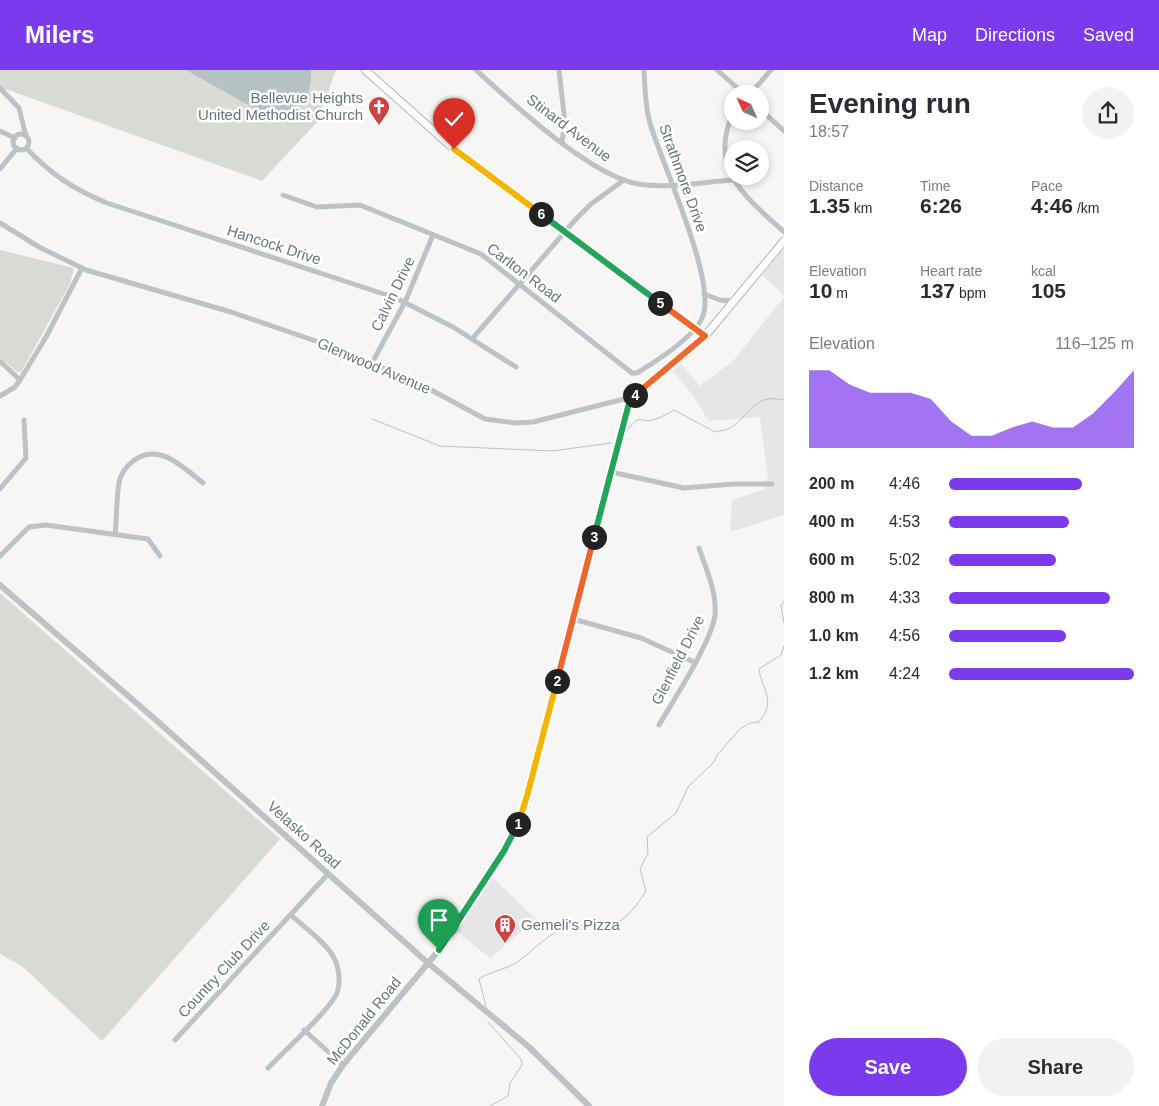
<!DOCTYPE html>
<html lang="en">
<head>
<meta charset="utf-8">
<style>
	:root { --surface:#fff; --page:#f2f2f3; --text:#2b2b33; --muted:#7c7c81; --accent:#7c3aed }
	body { margin:0; font-family:Arial,sans-serif; background:var(--page); color:var(--text); height:100vh; display:flex; flex-direction:column; font-size:19px; white-space:nowrap }
	* { box-sizing:border-box; margin:0 }
	p { font-size:16px; color:var(--muted) }
	.icon { flex:none; width:28px; height:28px; fill:none; stroke:currentColor; stroke-width:2; stroke-linecap:round; stroke-linejoin:round }
	.map { position:relative; flex:1; overflow:hidden }
	.sheet { display:flex; flex-direction:column; background:var(--surface); width:375px }
	.sheet>* { flex:none }
	.needle { width:32px; rotate:315deg }
	.tools { position:absolute; left:724px; top:15px; display:grid; gap:10px }
	.tools a { display:grid; place-items:center; width:45px; height:45px; border-radius:50%; background:var(--surface); box-shadow:0 2px 8px #0003; font-size:25px }
	.pin { position:absolute; display:grid; place-items:center; width:42px; height:42px; color:#fff; margin:-51px -21px; border-radius:50% 50% 50% 0; rotate:-45deg; box-shadow:0 0 5px #0007 }
	.pin .icon { rotate:45deg }
	.km { position:absolute; width:25px; height:25px; margin:-12px; border-radius:50%; background:#222; color:#fff; font-size:14px; line-height:25px; text-align:center }
	.round { display:grid; place-items:center; flex:none; width:52px; height:52px; border-radius:26px; background:var(--page) }
	.headline { display:flex; align-items:center; justify-content:space-between; height:85px; padding:0 25px }
	h1 { font-size:28px; font-weight:700; line-height:38px }
	.metrics { display:grid; grid-template-columns:repeat(3,1fr); gap:8px; height:85px; padding:5px 25px }
	.metrics div { display:grid; align-content:center }
	.metrics b { font-size:21px; font-weight:700 }
	.metrics small { font-size:14px; font-weight:400 }
	.metrics p { font-size:14px }
	.chart { height:140px; padding:10px 25px }
	.chart p { display:flex; justify-content:space-between }
	.chart svg { width:100%; height:90px; margin-top:5px; fill:var(--accent); opacity:.7 }
	.primary-button { display:flex; gap:10px; margin-top:auto; padding:10px 25px }
	.primary-button a { flex:1; height:58px; border-radius:30px; background:var(--accent); color:#fff; font-size:20px; font-weight:700; line-height:58px; text-align:center }
	.primary-button a+a { background:var(--page); color:var(--text) }
	ul { padding:0 25px; list-style:none; font-size:16px }
	li { display:grid; grid-template-columns:80px 60px 1fr; align-items:center; height:38px }
	li i { height:12px; border-radius:6px; background:var(--accent) }
	header { display:flex; align-items:center; gap:30px; box-sizing:border-box; height:70px; padding:0 25px; background:var(--accent); color:#fff }
	header strong { font-size:24px }
	nav { display:flex; gap:28px; margin-inline-start:auto; font-size:18px }
	main { display:flex; flex:1; min-height:0 }
	.map>svg:first-child { display:block }
</style>
</head>
<body>
<header>
<strong>Milers</strong>
<nav><a>Map</a><a>Directions</a><a>Saved</a></nav>
</header>
<main>
<div class="map">
<svg width="784" height="1036" viewBox="0 0 784 1036">
	<rect width="100%" height="100%" fill="#f7f6f4"/>
	<g fill="#e5e6e5">
		<path d="M784 179V225L762 205Z"/>
		<path d="M784 227V445L730 462 732 430 765 419 768 409 760 347 709 351 692 324 672 301 681 294 700 316 733 291Z"/>
		<path d="M493 808 536 849 490 888 456 861Z"/>
	</g>
	<g fill="#d8dbd4">
		<path d="M0 0H336L318 51 262 111 0 17Z"/>
		<path d="M0 180 74 198 70 214 21 302H17L0 287Z"/>
		<path d="M0 523 280 769 102 971 23 897 0 884Z"/>
	</g>
	<path fill="#b4c2c3" d="M186 0H311C312 29 299 48 268 46Z"/>
	<g fill="none" stroke-linecap="round" stroke-linejoin="round">
		<g stroke="#b4c2c3" stroke-width="1">
			<path d="M372 349 440 376 552 381 611 373"/>
			<path d="M625 363C642 340 638 355 656 349 662 347 669 343 674 340L715 362C719 361 726 360 730 358 752 344 754 323 784 330"/>
			<path d="M784 531 781 536 784 553"/>
			<path d="M486 936 479 909C491 901 505 900 517 892 532 882 544 867 561 860 579 853 598 860 614 854 628 849 638 833 646 821L640 799 648 783 647 767 676 743 688 717 713 693 718 684 740 659 750 653 759 652C777 630 762 621 759 599L781 585 784 576"/>
			<path d="M488 952 521 989 522 995 510 1013 508 1026 490 1036"/>
		</g>
		<g stroke="#afb6b8" stroke-width="9">
			<path id="secondary" d="M365 0 454 79 705 266 784 171"/>
		</g>
		<g stroke="#bdc2c4" stroke-width="5">
			<path d="M476 0C512 33 591 106 638 114 668 119 703 112 733 110"/>
			<path d="M559 0 565 53 562 72"/>
			<path d="M717 0 744 24"/>
			<path d="M0 18 19 38 26 66"/>
			<path d="M750 24 771 0"/>
			<path d="M760 39 784 61"/>
			<path d="M732 46C708 100 748 129 784 162"/>
			<path d="M0 61 15 68"/>
			<circle cx="21" cy="72" r="8"/>
			<path d="M26 78C52 105 73 119 107 133L396 228 453 257 516 297"/>
			<path d="M0 99 17 78"/>
			<path d="M283 125 317 137 360 135 481 184 632 303H637C655 292 696 266 703 246 716 208 662 95 650 53 645 36 645 18 644 0"/>
			<path d="M0 153 39 177 86 200 231 242 336 278 420 314 485 349 516 353 533 352 632 327"/>
			<path d="M704 224 720 230 734 231"/>
			<path d="M472 269 576 149 591 134 624 110"/>
			<path d="M0 291 20 310"/>
			<path d="M372 293 405 232 433 165"/>
			<path d="M0 326 15 317 20 310 46 267 82 198"/>
			<path d="M611 402 684 418 734 414H772"/>
			<path d="M0 419 26 388 24 350"/>
			<path d="M115 464C117 450 116 416 121 406 124 399 130 393 136 389 161 373 185 399 203 413"/>
			<path d="M0 486 29 457 46 455 148 469 160 486"/>
			<path d="M573 549 641 568 694 592"/>
			<path d="M659 655C673 631 712 571 715 545 717 522 706 499 699 478"/>
			<path d="M304 960 343 995"/>
			<path d="M175 970 328 804"/>
			<path d="M268 998C284 981 329 941 337 923 341 912 339 896 333 886 323 870 305 858 291 845"/>
		</g>
		<g stroke="#bdc2c4" stroke-width="6">
			<path d="M0 515 156 650 428 893 529 977 589 1036"/>
			<path d="M322 1036 331 1013 343 995 439 880 503 781 519 750 527 725 630 330 705 266"/>
		</g>
		<use href="#secondary" stroke="#fff" stroke-width="7"/>
	</g>
	<g fill="none" stroke-linecap="round" stroke-linejoin="round">
		<g stroke="#fff" stroke-width="10">
			<path id="split-1" d="M439 880 504 781 518 754"/>
		</g>
		<g stroke="#fff" stroke-width="10">
			<path id="split-2" d="M518 754 527 726 557 611"/>
		</g>
		<g stroke="#fff" stroke-width="10">
			<path id="split-3" d="M557 611 594 467"/>
		</g>
		<g stroke="#fff" stroke-width="10">
			<path id="split-4" d="M594 467 628 337 635 325"/>
		</g>
		<g stroke="#fff" stroke-width="10">
			<path id="split-5" d="M635 325 705 266 660 233"/>
		</g>
		<g stroke="#fff" stroke-width="10">
			<path id="split-6" d="M541 144 660 233"/>
		</g>
		<g stroke="#fff" stroke-width="10">
			<path id="split-7" d="M454 79 541 144"/>
		</g>
		<use href="#split-1" stroke="#22a559" stroke-width="6"/>
		<use href="#split-2" stroke="#f5b400" stroke-width="6"/>
		<use href="#split-3" stroke="#f0652b" stroke-width="6"/>
		<use href="#split-4" stroke="#22a559" stroke-width="6"/>
		<use href="#split-5" stroke="#f0652b" stroke-width="6"/>
		<use href="#split-6" stroke="#22a559" stroke-width="6"/>
		<use href="#split-7" stroke="#f5b400" stroke-width="6"/>
	</g>
	<defs>
		<g id="church-pin" transform="scale(1.125)"><path d="M0 17L-7.5 6A9.5 9.5 0 1 1 7.5 6Z" fill="#cc433f" stroke="#fff"/><path d="M-1.2-6h2.4v3.5h3.3v2.4h-3.3V6h-2.4V-.1h-3.3v-2.4h3.3Z" fill="#fff"/></g>
		<g id="building-pin" transform="scale(1.125)"><path d="M0 17L-7.5 6A9.5 9.5 0 1 1 7.5 6Z" fill="#cc433f" stroke="#fff"/><path d="M-4-6H4V6H1V3H-1V6H-4ZM-2.5-4.3h1.7v1.8h-1.7ZM.8-4.3h1.7v1.8H.8ZM-2.5-1h1.7V.8h-1.7ZM.8-1h1.7V.8H.8Z" fill="#fff"/></g>
	</defs>
	<g fill-rule="evenodd">
		<use href="#church-pin" x="379" y="37"/>
		<use href="#building-pin" x="505" y="855"/>
	</g>
	<g text-anchor="middle" stroke-width="5" stroke-linejoin="round" paint-order="stroke">
		<g font-size="15" fill="#66777b" stroke="#fff" text-anchor="end">
			<text x="363" y="33">Bellevue Heights<tspan x="363" dy="17">United Methodist Church</tspan></text>
			<text x="521" y="860" text-anchor="start">Gemeli's Pizza</text>
		</g>
		<g font-size="15" fill="#66777b" stroke="#fff">
			<text transform="translate(569 58) rotate(37)" y="5">Stinard Avenue</text>
			<text transform="translate(683 108) rotate(70)" y="5">Strathmore Drive</text>
			<text transform="translate(274 175) rotate(18)" y="5">Hancock Drive</text>
			<text transform="translate(524 203) rotate(37)" y="5">Carlton Road</text>
			<text transform="translate(393 224) rotate(-64)" y="5">Calvin Drive</text>
			<text transform="translate(374 296) rotate(23)" y="5">Glenwood Avenue</text>
			<text transform="translate(678 590) rotate(-63)" y="5">Glenfield Drive</text>
			<text transform="translate(304 765) rotate(42)" y="5">Velasko Road</text>
			<text transform="translate(224 899) rotate(-47)" y="5">Country Club Drive</text>
			<text transform="translate(364 951) rotate(-51)" y="5">McDonald Road</text>
		</g>
	</g>
</svg>
<div class="tools">
<a><svg class="needle" viewBox="-14 -14 28 28"><path d="M0-13l5 13h-10z" fill="#e53935"/><path d="M0 13l5-13h-10z" fill="#7c7c81"/></svg></a>
<a><svg class="icon" aria-label="layers" viewBox="0 0 24 24"><path d="M12 4l9 5-9 5-9-5zM3 14l9 5 9-5"/></svg></a>
</div>
<div class="pin" style="left:439px;top:880px;background:#1e9e55"><svg class="icon" aria-label="arrive" viewBox="0 0 24 24"><path d="M6 21V4h12l-3 4 3 4H6"/></svg></div>
<div class="pin" style="left:454px;top:79px;background:#d93025"><svg class="icon" aria-label="check" viewBox="0 0 24 24"><path d="M5 12l5 5 9-10"/></svg></div>
<b class="km" style="left:518px;top:754px">1</b>
<b class="km" style="left:557px;top:611px">2</b>
<b class="km" style="left:594px;top:467px">3</b>
<b class="km" style="left:635px;top:325px">4</b>
<b class="km" style="left:660px;top:233px">5</b>
<b class="km" style="left:541px;top:144px">6</b>
</div>
<section class="sheet">
<div class="headline"><div><h1>Evening run</h1><p>18:57</p></div><a class="round"><svg class="icon" aria-label="share" viewBox="0 0 24 24"><path d="M12 15V3M7 8l5-5 5 5M5 13v7h14v-7"/></svg></a></div>
<div class="metrics">
<div><p>Distance</p><b>1.35<small> km</small></b></div>
<div><p>Time</p><b>6:26</b></div>
<div><p>Pace</p><b>4:46<small> /km</small></b></div>
</div>
<div class="metrics">
<div><p>Elevation</p><b>10<small> m</small></b></div>
<div><p>Heart rate</p><b>137<small> bpm</small></b></div>
<div><p>kcal</p><b>105</b></div>
</div>
<div class="chart"><p><span>Elevation</span>116–125 m</p>
<svg viewBox="0 0 160 44" preserveAspectRatio="none"><path d="M0 44V6L10 6L20 13L30 17L40 17L50 17L60 20L70 31L80 38L90 38L100 34L110 31L120 34L130 34L140 27L150 17L160 6V44z"/></svg>
</div>
<ul>
<li><b>200 m</b>4:46<i style="width:72%"></i></li>
<li><b>400 m</b>4:53<i style="width:65%"></i></li>
<li><b>600 m</b>5:02<i style="width:58%"></i></li>
<li><b>800 m</b>4:33<i style="width:87%"></i></li>
<li><b>1.0 km</b>4:56<i style="width:63%"></i></li>
<li><b>1.2 km</b>4:24<i style="width:100%"></i></li>
</ul>
<div class="primary-button"><a>Save</a><a>Share</a></div>
</section>
</main>
</body>
</html>
